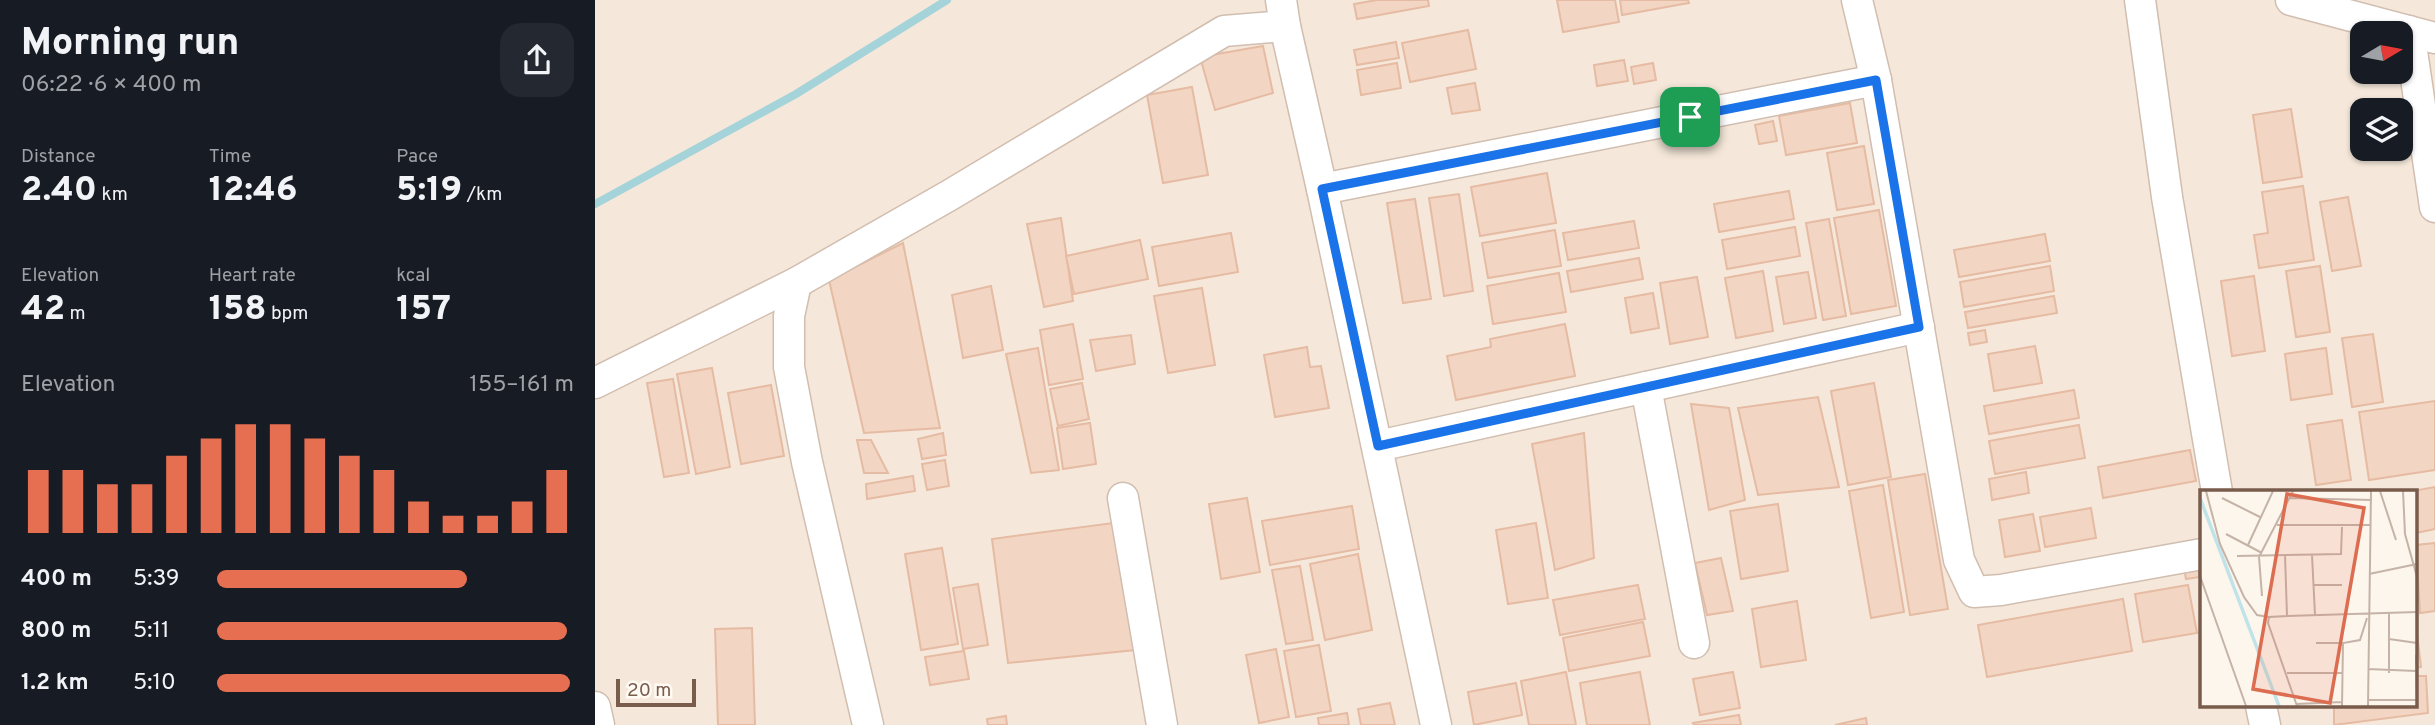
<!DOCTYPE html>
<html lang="en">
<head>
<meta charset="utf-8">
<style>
	:root { --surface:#171b24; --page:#242831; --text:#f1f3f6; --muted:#9ea1a6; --accent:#e76f51 }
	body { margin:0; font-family:Overpass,sans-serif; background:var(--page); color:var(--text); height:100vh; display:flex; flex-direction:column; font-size:26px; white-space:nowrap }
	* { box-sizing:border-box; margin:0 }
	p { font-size:23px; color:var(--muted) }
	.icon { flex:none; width:38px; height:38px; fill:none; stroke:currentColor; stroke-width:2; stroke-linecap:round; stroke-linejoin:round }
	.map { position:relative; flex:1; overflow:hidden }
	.panel { display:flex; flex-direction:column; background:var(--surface); width:595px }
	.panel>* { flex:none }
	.needle { width:46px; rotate:80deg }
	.controls { position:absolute; left:1755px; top:21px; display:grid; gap:14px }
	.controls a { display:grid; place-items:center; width:63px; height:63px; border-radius:14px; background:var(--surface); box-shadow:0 2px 5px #0004; font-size:35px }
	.scale { position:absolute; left:21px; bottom:18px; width:80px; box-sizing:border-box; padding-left:7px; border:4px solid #7a5c4d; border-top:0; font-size:19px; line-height:24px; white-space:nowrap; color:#7a5c4d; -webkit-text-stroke:5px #fffaf3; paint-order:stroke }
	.pin { position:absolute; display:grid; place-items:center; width:60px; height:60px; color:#fff; margin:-30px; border-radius:14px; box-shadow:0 4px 10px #0006 }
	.round { display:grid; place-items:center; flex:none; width:74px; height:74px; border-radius:21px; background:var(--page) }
	.headline { display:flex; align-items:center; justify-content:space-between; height:119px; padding:0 21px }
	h1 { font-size:38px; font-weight:800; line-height:52px }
	.metrics { display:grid; grid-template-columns:repeat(3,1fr); gap:10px; height:119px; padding:7px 21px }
	.metrics div { display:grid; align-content:center }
	.metrics b { font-size:35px; font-weight:800 }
	.metrics small { font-size:19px; font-weight:400 }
	.metrics p { font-size:19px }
	.chart { height:196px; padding:14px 21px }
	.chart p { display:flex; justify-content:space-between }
	.chart svg { width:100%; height:126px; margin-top:7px; stroke:var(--accent); stroke-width:6 }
	ul { padding:0 21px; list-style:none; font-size:23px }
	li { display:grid; grid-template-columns:112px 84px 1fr; align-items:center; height:52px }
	li i { height:18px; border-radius:9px; background:var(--accent) }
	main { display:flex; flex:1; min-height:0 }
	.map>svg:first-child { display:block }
</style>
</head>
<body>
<main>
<section class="panel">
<div class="headline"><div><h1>Morning run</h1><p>06:22 · 6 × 400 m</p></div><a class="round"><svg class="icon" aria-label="share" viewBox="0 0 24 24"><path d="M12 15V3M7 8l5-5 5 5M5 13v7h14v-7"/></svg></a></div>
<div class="metrics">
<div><p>Distance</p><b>2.40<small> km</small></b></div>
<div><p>Time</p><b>12:46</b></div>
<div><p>Pace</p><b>5:19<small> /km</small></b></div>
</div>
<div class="metrics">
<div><p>Elevation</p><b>42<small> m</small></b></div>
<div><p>Heart rate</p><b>158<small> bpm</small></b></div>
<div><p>kcal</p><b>157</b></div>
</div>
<div class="chart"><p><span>Elevation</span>155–161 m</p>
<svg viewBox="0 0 160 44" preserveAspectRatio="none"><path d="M5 44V22M15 44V22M25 44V27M35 44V27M45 44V17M55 44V11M65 44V6M75 44V6M85 44V11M95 44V17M105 44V22M115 44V33M125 44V38M135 44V38M145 44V33M155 44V22"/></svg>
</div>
<ul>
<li><b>400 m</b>5:39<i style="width:70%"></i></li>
<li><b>800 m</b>5:11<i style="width:98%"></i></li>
<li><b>1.2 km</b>5:10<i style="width:99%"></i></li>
</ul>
</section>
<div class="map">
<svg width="1840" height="725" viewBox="0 0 1840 725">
	<rect width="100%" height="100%" fill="#fdf6ec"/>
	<path fill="#f5e8da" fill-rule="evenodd" d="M0 0H1840V725H0ZM1768 33H1806V72H1768ZM1768 110H1806V149H1768ZM1607 492H1821V706H1607Z"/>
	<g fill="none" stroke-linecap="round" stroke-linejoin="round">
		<path stroke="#a5d3da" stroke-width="8" d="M0 204 201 94 352 0"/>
	</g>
	<g fill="#f3d5c3" stroke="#e6bba3" stroke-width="2">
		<path d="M782 0H833L834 6 762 19 759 4Z"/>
		<path d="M962 0H1020L1024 22 968 32Z"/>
		<path d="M1025 0H1093L1094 3 1027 15Z"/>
		<path d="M873 30 881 69 815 82 807 43Z"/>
		<path d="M801 42 804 58 762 65 759 50Z"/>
		<path d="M668 46 678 93 620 110 605 57Z"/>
		<path d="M1029 60 1033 81 1002 86 999 65Z"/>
		<path d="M802 63 806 88 766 95 762 70Z"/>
		<path d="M1058 63 1061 80 1039 84 1036 67Z"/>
		<path d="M880 83 885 110 857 114 852 88Z"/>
		<path d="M597 87 613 175 568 183 552 95Z"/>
		<path d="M1255 103 1262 143 1191 155 1184 116Z"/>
		<path d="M1696 109 1707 177 1668 183 1658 115Z"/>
		<path d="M1178 121 1182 141 1164 144 1160 125Z"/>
		<path d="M1269 146 1279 204 1242 210 1232 153Z"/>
		<path d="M952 173 961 223 885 236 876 187Z"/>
		<path d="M1708 186 1719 260 1664 268 1659 235 1673 233 1667 192Z"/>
		<path d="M1194 191 1199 219 1124 232 1119 204Z"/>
		<path d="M864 194 878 291 849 296 834 198Z"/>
		<path d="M1753 197 1766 266 1737 271 1725 202Z"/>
		<path d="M820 199 836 299 808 303 792 203Z"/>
		<path d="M1284 210 1301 306 1256 314 1239 218Z"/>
		<path d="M466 218 478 301 449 307 432 224Z"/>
		<path d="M1234 219 1251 316 1228 320 1211 223Z"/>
		<path d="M1039 221 1044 248 973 260 968 233Z"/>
		<path d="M1200 227 1205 256 1132 269 1127 240Z"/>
		<path d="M960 230 966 266 893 278 887 243Z"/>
		<path d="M636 233 643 272 564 286 557 247Z"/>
		<path d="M1450 234 1455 261 1364 277 1359 250Z"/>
		<path d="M545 240 553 279 479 294 471 256Z"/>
		<path d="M308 243 345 428 269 433 234 280Z"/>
		<path d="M1044 258 1048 279 976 292 972 271Z"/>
		<path d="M1455 266 1459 291 1369 307 1365 282Z"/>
		<path d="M1725 266 1735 332 1701 337 1691 271Z"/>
		<path d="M1168 271 1178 331 1141 338 1130 278Z"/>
		<path d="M1213 272 1221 318 1189 324 1181 277Z"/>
		<path d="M964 273 971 312 898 324 892 286Z"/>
		<path d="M1659 276 1670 351 1637 356 1626 281Z"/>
		<path d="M1102 277 1113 337 1075 344 1065 283Z"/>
		<path d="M396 286 408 350 368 358 357 295Z"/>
		<path d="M607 288 620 365 573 373 559 296Z"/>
		<path d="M1058 293 1064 328 1036 333 1030 298Z"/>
		<path d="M1459 296 1462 313 1373 328 1370 312Z"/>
		<path d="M478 324 488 379 454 385 445 330Z"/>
		<path d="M970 324 980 376 861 400 852 356 896 347 895 339Z"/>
		<path d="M1390 330 1392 342 1375 345 1373 333Z"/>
		<path d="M1778 334 1788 402 1757 407 1747 338Z"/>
		<path d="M536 335 540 364 501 371 495 340Z"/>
		<path d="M1440 346 1447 383 1399 391 1393 354Z"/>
		<path d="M712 347 715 367 726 366 734 408 680 417 669 355Z"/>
		<path d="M443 348 464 470 436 473 411 354Z"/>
		<path d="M1731 348 1737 394 1696 400 1690 354Z"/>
		<path d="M117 368 135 467 101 474 82 374Z"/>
		<path d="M78 379 94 473 69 477 52 383Z"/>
		<path d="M487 383 494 419 463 426 455 389Z"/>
		<path d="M1279 383 1296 477 1253 485 1236 391Z"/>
		<path d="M176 385 189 456 146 464 133 393Z"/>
		<path d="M1479 390 1484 418 1394 434 1389 406Z"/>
		<path d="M1223 397 1244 487 1163 495 1143 408Z"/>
		<path d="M1840 401V470L1774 480 1764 412Z"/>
		<path d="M1096 404 1134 408 1150 500 1114 510Z"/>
		<path d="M1747 420 1756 480 1721 485 1712 425Z"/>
		<path d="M495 423 501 464 468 469 462 428Z"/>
		<path d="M1484 425 1490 458 1400 474 1394 441Z"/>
		<path d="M348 433 351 455 327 459 323 439Z"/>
		<path d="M989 433 999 558 960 570 937 444Z"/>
		<path d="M262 440H276L293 473H269Z"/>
		<path d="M1595 450 1601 481 1508 498 1503 467Z"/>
		<path d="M350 460 354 486 332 490 327 464Z"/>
		<path d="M1431 472 1434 493 1397 500 1394 479Z"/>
		<path d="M1330 474 1353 609 1315 615 1293 480Z"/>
		<path d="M318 476 320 491 272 499 271 484Z"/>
		<path d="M1288 485 1309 612 1276 618 1254 491Z"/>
		<path d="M1840 487V529L1821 533V492H1813Z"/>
		<path d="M652 498 665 572 626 579 614 504Z"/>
		<path d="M1183 504 1193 571 1146 579 1135 511Z"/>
		<path d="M757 506 764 549 675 565 667 521Z"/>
		<path d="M1496 508 1501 538 1450 547 1445 517Z"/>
		<path d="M1438 514 1445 551 1410 557 1404 520Z"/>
		<path d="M518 523 540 650 413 663 397 539Z"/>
		<path d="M941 523 953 598 913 604 901 530Z"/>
		<path d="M1840 543V611L1825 613 1821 545Z"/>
		<path d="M347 548 363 644 326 650 310 554Z"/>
		<path d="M763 554 777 630 730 640 715 564Z"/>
		<path d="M1126 558 1138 611 1112 615 1100 563Z"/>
		<path d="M1602 560 1605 577 1591 579 1588 563Z"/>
		<path d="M705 566 718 640 691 644 677 570Z"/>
		<path d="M383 584 393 645 368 649 358 588Z"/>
		<path d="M1043 585 1050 619 965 635 958 600Z"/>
		<path d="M1593 585 1602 633 1548 642 1540 594Z"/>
		<path d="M1528 599 1537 651 1392 677 1383 625Z"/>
		<path d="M1202 601 1211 660 1166 667 1157 609Z"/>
		<path d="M1048 622 1055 656 974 671 968 638Z"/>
		<path d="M1821 625 1826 667 1821 668Z"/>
		<path d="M157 628 160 725H123L120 629Z"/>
		<path d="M724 645 736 711 701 717 689 651Z"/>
		<path d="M681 649 694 717 664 723 651 655Z"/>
		<path d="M369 651 374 679 335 685 330 657Z"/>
		<path d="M971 672 981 725H934L926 681Z"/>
		<path d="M1045 672 1055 725H992L985 683Z"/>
		<path d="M1138 672 1145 708 1105 715 1098 679Z"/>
		<path d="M1821 676H1831L1833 713 1739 725V706H1821Z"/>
		<path d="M921 683 927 715 879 725 873 692Z"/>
		<path d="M795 703 800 725H766L763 709Z"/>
		<path d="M752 713 754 725H724L723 718Z"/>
		<path d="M1144 715 1146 725H1099L1098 723Z"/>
		<path d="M411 716 412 725H393L392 719Z"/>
		<path d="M1271 718 1272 725H1240Z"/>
	</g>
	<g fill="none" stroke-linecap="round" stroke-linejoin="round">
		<g stroke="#d1beb0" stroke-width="33">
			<g id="street">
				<path d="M686 0 690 26"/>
				<path d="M1262 0 1281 80 1364 560 1379 592 1406 590 1607 554"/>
				<path d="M1545 0 1572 197 1622 492"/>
				<path d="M1696 0 1840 38"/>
				<path d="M1814 31 1840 207"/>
				<path d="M727 189 841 725"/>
				<path d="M201 283 194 316V367L212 462 273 725"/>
				<path d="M0 383 201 283 355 195 629 31 690 26 727 189 1281 80"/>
				<path d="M1051 387 1099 643"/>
				<path d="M783 446 1324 327"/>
				<path d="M528 498 567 725"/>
				<path d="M1666 706 1670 725"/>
				<path d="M0 707 4 725"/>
			</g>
		</g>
		<use href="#street" stroke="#fff" stroke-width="30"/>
	</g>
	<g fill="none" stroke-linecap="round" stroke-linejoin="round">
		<g stroke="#fff" stroke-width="14">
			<path id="route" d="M1281 80 1324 327 783 446 727 189Z"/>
		</g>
		<use href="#route" stroke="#1a73e8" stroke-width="9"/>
	</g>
	<g transform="translate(1605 490)">
		<rect width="217" height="217" fill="#fdf6ec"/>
		<path fill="none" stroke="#bfe3e8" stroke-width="3.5" d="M0 8 79 216"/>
		<path fill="none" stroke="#c5b3a7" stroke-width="2" d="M6 1 20 54 44 107 57 125 69 127M180 1 196 50M203 1 205 44 217 87M22 8 60 27M90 8 172 10M77 35H170M26 44 62 63M48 55 73 1M85 65 87 126 69 127 68 133 97 216M112 65 115 125M37 66 141 64 142 37M169 84 217 74M0 86 46 216M114 95H142M62 106 59 67 93 1M189 123V183M87 126 217 122M189 149 217 153M116 153H143M168 179 216 181M87 183H142M168 210H217L216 165M96 214 142 212M142 216 143 153 160 150 167 128M168 216 171 1"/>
		<path fill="#dc6d51" fill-opacity="0.15" stroke="#dc6d51" stroke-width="3.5" d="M87 4 164 18 130 213 53 199Z"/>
		<rect width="217" height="217" fill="none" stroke="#7a5c4d" stroke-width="3.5"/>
	</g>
</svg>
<div class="controls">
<a><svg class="needle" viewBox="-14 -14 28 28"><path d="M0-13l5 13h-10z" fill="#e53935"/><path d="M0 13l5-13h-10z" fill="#9ea1a6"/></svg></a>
<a><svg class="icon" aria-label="layers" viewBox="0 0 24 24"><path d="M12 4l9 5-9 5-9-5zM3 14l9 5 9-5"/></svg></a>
</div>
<div class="scale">20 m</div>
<div class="pin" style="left:1095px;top:117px;background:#1e9e55"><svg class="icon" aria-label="arrive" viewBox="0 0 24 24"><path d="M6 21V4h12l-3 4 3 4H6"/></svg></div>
</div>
</main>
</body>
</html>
